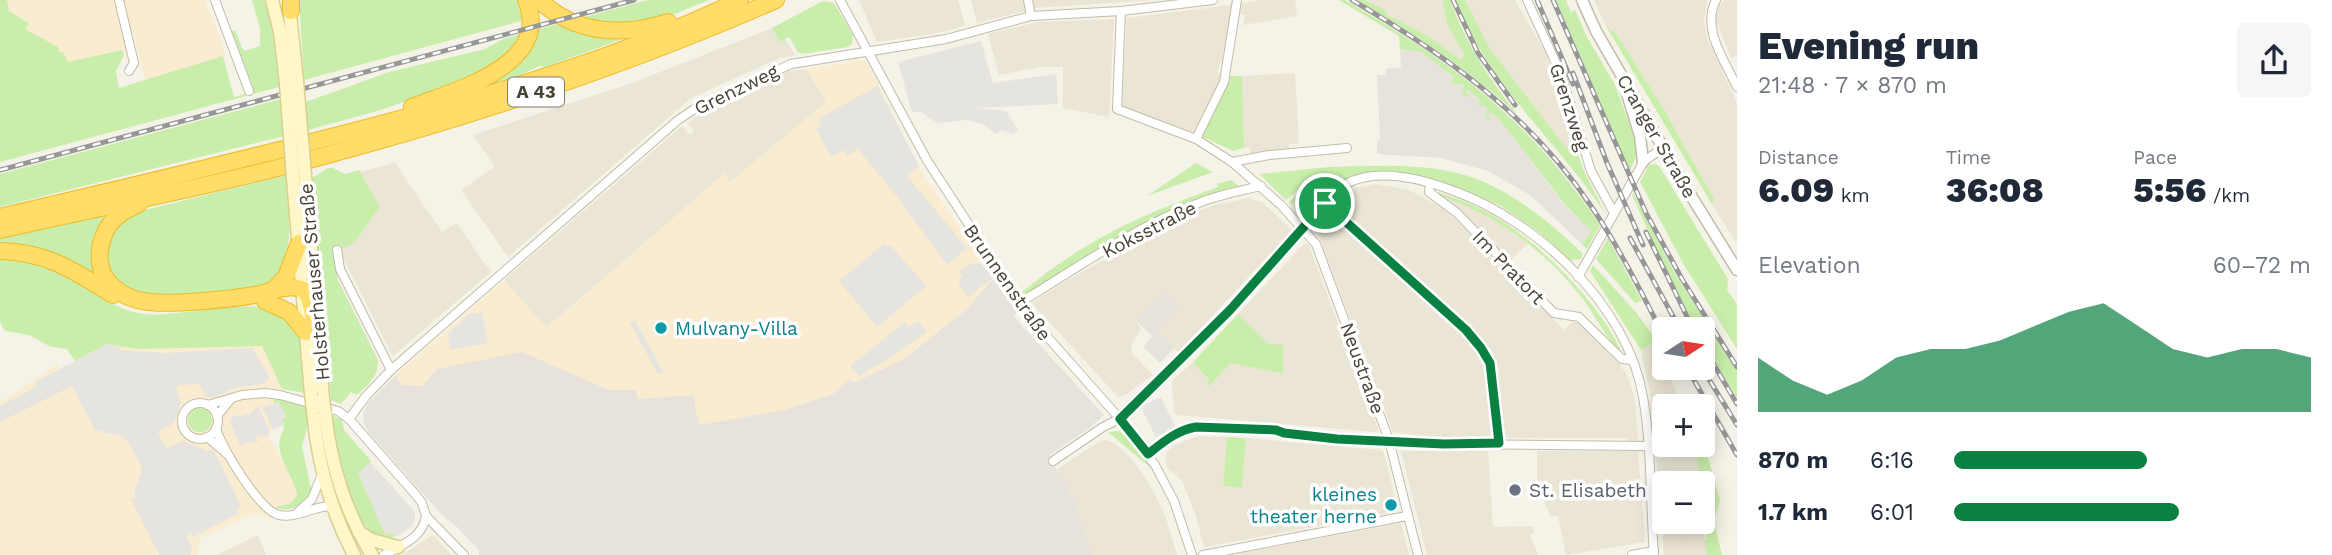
<!DOCTYPE html>
<html lang="en">
<head>
<meta charset="utf-8">
<style>
	:root { --surface:#fff; --page:#f6f6f7; --text:#1f2937; --muted:#747a83; --accent:#0b8043 }
	body { margin:0; font-family:"Work Sans",sans-serif; background:var(--page); color:var(--text); height:100vh; display:flex; flex-direction:column; font-size:26px; white-space:nowrap }
	* { box-sizing:border-box; margin:0 }
	p { font-size:23px; color:var(--muted) }
	.icon { flex:none; width:38px; height:38px; fill:none; stroke:currentColor; stroke-width:2; stroke-linecap:round; stroke-linejoin:round }
	.map { position:relative; flex:1; overflow:hidden }
	.details { display:flex; flex-direction:column; background:var(--surface); width:595px }
	.details>* { flex:none }
	.needle { width:46px; rotate:78deg }
	.buttons { position:absolute; left:1652px; top:317px; display:grid; gap:14px }
	.buttons a { display:grid; place-items:center; width:63px; height:63px; border-radius:7px; background:var(--surface); box-shadow:0 4px 18px #0003; font-size:35px }
	.pin { position:absolute; display:grid; place-items:center; width:60px; height:60px; color:#fff; margin:-30px; border:4px solid #fff; border-radius:50%; box-shadow:0 2px 7px #0007 }
	.round { display:grid; place-items:center; flex:none; width:74px; height:74px; border-radius:7px; background:var(--page) }
	.summary { display:flex; align-items:center; justify-content:space-between; height:119px; padding:0 21px }
	h1 { font-size:38px; font-weight:800; line-height:52px }
	.stats { display:grid; grid-template-columns:repeat(3,1fr); gap:10px; height:119px; padding:7px 21px }
	.stats div { display:grid; align-content:center }
	.stats b { font-size:35px; font-weight:800 }
	.stats small { font-size:19px; font-weight:400 }
	.stats p { font-size:19px }
	.chart { height:196px; padding:14px 21px }
	.chart p { display:flex; justify-content:space-between }
	.chart svg { width:100%; height:126px; margin-top:7px; fill:var(--accent); opacity:.7 }
	ul { padding:0 21px; list-style:none; font-size:23px }
	li { display:grid; grid-template-columns:112px 84px 1fr; align-items:center; height:52px }
	li i { height:18px; border-radius:9px; background:var(--accent) }
	main { display:flex; flex:1; min-height:0 }
	.map>svg:first-child { display:block }
</style>
</head>
<body>
<main>
<div class="map">
<svg width="1737" height="555" viewBox="0 0 1737 555">
	<rect width="100%" height="100%" fill="#f5f2e7"/>
	<g fill="#eae5d4">
		<path d="M859 0H958L965 26 931 34 877 42Z"/>
		<path d="M971 0H1023L1025 11 977 23Z"/>
		<path d="M1033 0H1155L1034 8Z"/>
		<path d="M1261 0H1295L1297 16 1243 25 1245 15 1239 14 1240 4Z"/>
		<path d="M1365 0H1442L1447 24 1465 55 1461 60 1426 35 1397 21 1385 14 1386 11Z"/>
		<path d="M1465 0H1515L1546 53 1568 120 1566 121 1573 147 1566 148 1489 47Z"/>
		<path d="M1594 0H1707L1704 21 1707 38 1737 103V244L1712 204 1714 199 1663 108 1617 35 1606 26Z"/>
		<path d="M1723 0H1737V55L1731 58 1716 21 1717 11Z"/>
		<path d="M1232 5 1222 60 1217 72 1223 75 1196 133 1124 108 1122 105 1127 18Z"/>
		<path d="M1114 19 1109 117 1063 108V67H1039L999 75 988 34 1037 22Z"/>
		<path d="M772 28 780 41 785 39 795 55 777 59 691 98 508 257 461 190 495 167 473 135 632 83Z"/>
		<path d="M806 69 827 102 730 182 724 174 546 328 504 280 682 126 690 135 694 131 687 123 709 108 788 71Z"/>
		<path d="M1295 73 1299 143 1289 144V149L1250 154V147L1244 148 1242 76Z"/>
		<path d="M395 163 442 232 457 223 484 263 492 271 394 355H392L339 250 355 242 380 207 360 172Z"/>
		<path d="M1376 184 1409 190 1439 206 1457 221 1564 330 1572 322 1578 323 1620 365 1628 377 1635 400 1638 441 1628 442 1627 438H1510L1504 436 1495 365 1483 340 1337 206 1355 188Z"/>
		<path d="M1438 195 1484 213 1528 243 1509 262Z"/>
		<path d="M1249 198 1262 202 1291 229 1290 233 1178 352 1157 331 1179 307 1162 292 1136 321 1141 329 1131 345 1132 353 1153 375 1127 394 1118 397 1032 303 1062 283 1176 220 1214 205Z"/>
		<path d="M1330 215 1370 248 1476 347 1487 374 1492 431 1489 437 1447 438 1393 432 1317 231 1318 227Z"/>
		<path d="M1304 244H1308L1323 283 1378 429 1376 432 1177 415 1174 412 1172 384 1174 379 1193 362 1209 380V385L1231 363 1269 344 1238 314Z"/>
		<path d="M1657 341 1664 355V368H1670V377L1681 406H1664V444L1691 445 1695 449 1700 474 1706 473 1708 490 1703 495V483H1664V522H1701L1702 528H1705L1707 555H1664L1651 399 1641 350Z"/>
		<path d="M1198 436 1227 437 1223 486 1242 488 1246 438 1381 450 1384 453 1398 511 1204 547 1195 513 1182 481 1167 467 1165 459 1166 453 1174 445Z"/>
		<path d="M1106 440 1114 443 1133 460 1150 485 1165 515 1177 555H1092L1075 501 1067 491 1058 472V469L1097 443Z"/>
		<path d="M1401 451H1488L1493 527 1533 526 1534 534 1530 535 1538 555H1427Z"/>
		<path d="M1537 451H1638L1645 542 1566 555 1558 516H1550L1537 483Z"/>
		<path d="M1401 523 1409 555H1236L1243 553Z"/>
		<path d="M258 535 266 555H217Z"/>
		<path d="M431 536H434L451 555H402Z"/>
	</g>
	<g fill="#f9ecd0">
		<path d="M7 0H205L226 55 146 81 133 32 124 35 127 46 124 55 122 50 68 62 59 53 58 47 25 29 9 11Z"/>
		<path d="M861 60 868 64 922 173 994 278 966 310 904 359 853 383 849 380 833 394 785 410 699 425 693 395 637 399 636 390H609L522 352 422 386 406 387 398 382V373L504 280 547 328 724 174 730 182 826 102 806 69Z"/>
		<path d="M107 344 137 349 263 346 282 389 273 400 279 402 286 417 284 424 270 431 268 438 273 443 297 490 295 499 287 505 277 506 272 520 255 513 201 538 197 549 199 555H0V403L57 364 60 369Z"/>
	</g>
	<g fill="#e7e3dc">
		<path d="M1400 49 1421 52 1454 77 1451 82 1464 85 1462 96H1470L1464 91 1466 88 1487 107 1485 119H1492L1487 115 1490 112 1499 119 1565 206 1593 231 1582 244 1530 195 1488 171 1441 158 1377 154V141L1380 140 1377 75H1386V69L1401 67Z"/>
		<path d="M994 278 1017 312 1014 317 1104 415 1088 429 1050 455 1058 472 1071 487 1067 491 1075 501 1092 555H479V550L456 526 445 518 369 433 363 422 364 412 368 403 398 373 397 378 401 385 422 386 437 369 522 352 609 390H636L637 399 693 395 699 425 785 410 833 394 850 379 853 383 904 359 966 310Z"/>
		<path d="M1163 291 1179 307 1157 331 1174 348 1160 363 1143 347 1153 336 1136 321Z"/>
	</g>
	<g fill="#c9eeab">
		<path d="M0 0H7L9 11 29 23 25 29 58 47 59 53 63 52 68 62 122 50 124 55 116 71 119 88 223 56 234 97 251 92 253 88 232 31 235 30 242 48 245 51 260 46V29L252 0H264L272 26 279 87 0 162Z"/>
		<path d="M299 0H519L525 20 304 80Z"/>
		<path d="M648 0H709L667 17 623 26 577 19Z"/>
		<path d="M1339 0H1345L1357 7C1463 70 1530 122 1600 225L1587 249 1582 244 1592 231 1566 206 1499 119 1490 112 1487 115 1493 120 1485 119 1487 107 1479 106 1480 100 1467 89 1465 91 1471 97 1462 96 1464 85 1450 83 1454 77 1421 52 1400 49 1399 36Z"/>
		<path d="M1357 0H1365L1387 11 1385 14 1426 35 1461 60 1464 54 1447 24 1442 0H1450C1465 42 1489 79 1517 114 1467 68 1415 34 1357 0Z"/>
		<path d="M1455 0H1465L1489 47 1566 148 1573 146 1566 120H1568L1583 169 1606 215C1556 139 1490 87 1455 0Z"/>
		<path d="M1556 0H1566L1571 12 1575 10 1587 37 1615 85 1632 131 1637 154 1629 173Z"/>
		<path d="M823 1 834 3 853 35 852 44 848 47 802 54 798 52 789 37 780 42 772 28Z"/>
		<path d="M562 23 634 35 545 67 540 66 517 76 461 93 534 30Z"/>
		<path d="M1606 26 1617 35 1663 108 1714 199 1712 204Z"/>
		<path d="M524 33 512 54 453 84 381 110 308 130 306 102 389 72 485 49 503 39Z"/>
		<path d="M1230 76H1242L1244 148 1233 151 1203 137 1204 128Z"/>
		<path d="M281 99 284 136 0 207V174Z"/>
		<path d="M1196 163 1213 172 1147 196Z"/>
		<path d="M1655 164 1659 166 1728 279 1727 290 1737 304V349L1684 265 1640 182 1649 165Z"/>
		<path d="M1329 167C1376 166 1428 162 1474 178 1515 193 1552 224 1583 254L1581 259 1569 260 1539 232 1501 206 1463 189 1423 177 1402 174 1305 184 1286 200 1259 174Z"/>
		<path d="M328 168H333L345 174 359 170 380 207 355 242 339 250 337 278 378 360C378 377 369 384 357 395L351 392 341 404 331 400 312 178Z"/>
		<path d="M288 175C289 202 296 270 271 286L167 298 123 289 105 263 111 231 132 213Z"/>
		<path d="M1231 180 1238 185 1237 189C1160 209 1092 253 1026 295L1021 293C1084 240 1141 215 1218 187L1217 184Z"/>
		<path d="M1341 183 1307 214H1301L1295 208 1298 205 1295 201 1291 205 1289 202 1307 187Z"/>
		<path d="M1437 192C1492 208 1527 235 1567 276 1590 301 1609 324 1623 355 1606 339 1596 316 1582 298 1544 249 1496 215 1438 195L1435 193Z"/>
		<path d="M1633 193 1677 277 1737 370V398L1703 341V329H1696L1665 269 1632 195Z"/>
		<path d="M116 211 110 217 101 280 0 246V239Z"/>
		<path d="M1608 238 1642 301 1635 303 1596 259Z"/>
		<path d="M0 255C15 258 34 258 47 264 78 278 110 310 143 314 174 318 260 296 282 313 306 330 303 366 306 393L282 389 262 346 137 349 107 344 75 361 67 349 49 346 29 335 5 331 0 322Z"/>
		<path d="M1593 265 1635 311 1657 341 1641 350 1590 271Z"/>
		<path d="M1238 314 1269 344 1283 345V373L1231 363 1208 387 1209 380 1193 362Z"/>
		<path d="M274 398 307 406 308 425 302 446 312 493C301 504 293 513 276 508L277 506C286 506 296 502 297 493 291 471 270 451 284 429L282 419 286 417 278 402 274 404Z"/>
		<circle cx="200" cy="420" r="12"/>
		<path d="M332 415 342 420 344 430 371 461 370 463 399 535C351 555 334 445 332 415Z"/>
		<path d="M1119 431 1128 436 1152 469 1108 432Z"/>
		<path d="M1227 437 1246 438 1242 488 1223 486Z"/>
		<path d="M1703 439 1720 501 1714 520 1722 555H1707L1704 541 1707 540 1705 528H1702L1703 495 1708 490 1706 474H1700L1695 450H1692L1691 445 1703 444Z"/>
	</g>
	<g fill="#e6e4df">
		<path d="M981 41 993 83 1056 74 1058 104 976 108 1006 111 1018 130 1013 134 1002 130 996 134 983 124 967 120 937 123 921 112H912L898 62Z"/>
		<path d="M877 86 919 166 907 176 967 248 947 265 898 198 858 149 847 156 843 150 831 157 816 129 822 126 818 119Z"/>
		<path d="M884 244 891 246 926 286 877 327 839 281Z"/>
		<path d="M971 264H982L994 277 968 297 958 283 962 276 958 271Z"/>
		<path d="M482 312 488 343 451 350 448 334 469 314Z"/>
		<path d="M635 320 663 372 658 374 630 323Z"/>
		<path d="M918 321 927 332 886 360 859 376 850 366 905 322 909 327Z"/>
		<path d="M106 345H120V350L165 353 252 348 267 373 269 378 264 384 235 388 215 397H207L198 384 180 385 176 387 181 403 176 419 171 425 158 432 166 449 183 441 208 451 213 449 241 506 237 508 239 513 193 537 190 532 187 537 192 549 191 555H159L131 499 136 497 134 490 141 475V466L128 441 120 435 106 433 101 430 96 432 72 386 0 422V406L37 386 35 382Z"/>
		<path d="M1161 397 1176 428 1156 437 1141 407Z"/>
		<path d="M279 402 286 417 282 419 284 424 273 430 262 407Z"/>
		<path d="M258 406 270 431 268 436 256 437 258 442 245 444 243 447 240 445 230 422 233 415 243 417V414L248 415Z"/>
		<path d="M370 462 415 512V520L411 527 399 535 384 533 358 473Z"/>
	</g>
	<g fill="none" stroke-linecap="round" stroke-linejoin="round">
		<g stroke="#c2bca8" stroke-width="10">
			<g id="minor">
				<path d="M119 0 134 63 129 71"/>
				<path d="M215 0 249 91"/>
				<path d="M840 0 928 162 1028 315 1120 419 1155 465 1174 501 1192 555"/>
				<path d="M1028 0 1031 16"/>
				<path d="M1527 0 1561 74 1591 171 1614 213"/>
				<path d="M1716 0C1701 29 1725 61 1737 87"/>
				<path d="M1121 11 1117 109 1196 139 1232 162 1281 205 1316 244 1389 440 1418 555"/>
				<path d="M1196 139 1224 82 1237 0"/>
				<path d="M1232 162 1269 155 1347 148"/>
				<path d="M1430 183 1429 192 1457 213 1554 313 1579 317 1622 359 1632 360"/>
				<path d="M1325 203 1466 330 1481 348 1490 363 1499 443"/>
				<path d="M337 250 340 269 391 370"/>
				<path d="M1578 277 1644 161 1663 148"/>
				<path d="M1029 297C1084 263 1138 226 1199 203 1218 195 1241 191 1261 186"/>
				<circle cx="200" cy="421" r="18"/>
				<path d="M208 405 242 395 265 393 280 395 338 411 349 419 416 495 422 503 426 516 464 555"/>
				<path d="M217 416 230 400"/>
				<path d="M349 419 366 396 391 370 678 120 696 108 791 64 946 39 1031 16 1121 11 1213 0"/>
				<path d="M216 428C221 447 259 510 279 515 297 519 315 505 333 506"/>
				<path d="M207 437 226 453"/>
				<path d="M1148 454 1169 438 1191 428 1276 430 1284 433 1337 439 1444 444 1647 446"/>
				<path d="M1053 461 1103 427 1123 417C1171 370 1218 323 1263 273 1277 257 1292 242 1305 226 1318 211 1330 194 1346 184 1377 167 1423 179 1454 191 1537 221 1628 306 1643 397 1652 448 1650 503 1654 555"/>
				<path d="M298 512 312 499 322 474"/>
				<path d="M384 555C401 545 423 538 426 516"/>
				<path d="M1203 555 1407 516"/>
				<path d="M1632 555 1654 551"/>
			</g>
		</g>
		<g stroke="#c2bca8" stroke-width="13">
			<g id="tertiary">
				<path d="M1582 0 1596 31 1685 186 1737 270"/>
				<path d="M1626 90 1640 136 1643 162"/>
			</g>
		</g>
		<g stroke="#d9cf91" stroke-width="15">
			<g id="secondary">
				<path d="M272 0 280 32 286 84"/>
				<path d="M289 5 297 81"/>
				<path d="M305 175 323 398"/>
				<path d="M293 178 311 394"/>
				<path d="M313 410C317 461 330 509 354 555"/>
				<path d="M325 413C331 466 345 510 372 555"/>
				<path d="M359 532 372 540 398 547"/>
			</g>
		</g>
		<g stroke="#efbb27" stroke-width="18">
			<g id="motorway">
				<path d="M539 0C575 34 622 37 668 22"/>
				<path d="M291 11V0"/>
				<path d="M412 107C456 90 553 65 526 0"/>
				<path d="M139 204C123 211 110 219 104 235 98 249 97 267 107 280 115 290 125 297 138 300 162 307 234 299 260 294 272 291 289 284 301 289 314 294 310 316 317 326"/>
				<path d="M0 217C127 187 254 158 381 124 503 92 626 55 740 0"/>
				<path d="M0 230C110 205 222 184 331 154 483 113 632 63 776 0"/>
				<path d="M0 251C47 252 75 271 113 295"/>
				<path d="M272 291 286 277 299 243"/>
				<path d="M265 301 289 312 306 332"/>
			</g>
		</g>
		<use href="#minor" stroke="#fff" stroke-width="8"/>
		<use href="#tertiary" stroke="#fff" stroke-width="10"/>
		<use href="#secondary" stroke="#fff7c7" stroke-width="12"/>
		<use href="#motorway" stroke="#ffdd68" stroke-width="16"/>
		<g stroke="#979797" stroke-width="5">
			<g id="rail">
				<path d="M1352 0C1446 55 1529 114 1591 206 1619 247 1641 292 1664 336"/>
				<path d="M1453 0 1478 53 1515 105"/>
				<path d="M1537 0 1573 84"/>
				<path d="M1553 0 1646 213 1682 279 1737 367"/>
				<path d="M1573 73 1607 163 1643 245"/>
				<path d="M0 170 634 0"/>
				<path d="M1646 232 1693 329"/>
				<path d="M1630 238 1680 329"/>
				<path d="M1703 346 1737 404"/>
				<path d="M1687 368 1737 455"/>
				<path d="M1702 368 1737 425"/>
			</g>
		</g>
		<use href="#rail" stroke="#fff" stroke-width="2.5" stroke-dasharray="8" stroke-linecap="butt"/>
		<g stroke="#d9cf91" stroke-width="15" stroke-linecap="butt">
			<g id="secondary-bridge">
				<path d="M297 81 305 175"/>
				<path d="M286 84 293 178"/>
				<path d="M311 394 313 410"/>
				<path d="M323 398 325 413"/>
			</g>
		</g>
		<use href="#secondary-bridge" stroke="#fff7c7" stroke-width="12"/>
	</g>
	<g fill="none" stroke-linecap="round" stroke-linejoin="round">
		<g stroke="#fff" stroke-width="14">
			<path id="route" d="M1325 203 1466 330 1481 348 1490 363 1499 443 1444 444 1337 439 1284 433 1276 430 1196 427C1177 430 1162 443 1148 454L1120 419 1230 310Z"/>
		</g>
		<use href="#route" stroke="#0b8043" stroke-width="9"/>
	</g>
	<g fill="#0f9aa8" stroke="#fff" stroke-width="2.5">
		<circle cx="661" cy="328" r="7"/>
		<circle cx="1391" cy="505" r="7"/>
	</g>
	<circle fill="#6b7280" stroke="#fff" stroke-width="2.5" cx="1515" cy="490" r="7"/>
	<g text-anchor="middle" stroke-width="7" stroke-linejoin="round" paint-order="stroke">
		<rect fill="#fff" stroke="#807b72" stroke-width="2" x="508" y="77.5" width="56" height="29" rx="5"/>
		<g font-size="18" font-weight="bold" fill="#494335">
			<text x="536" y="98">A 43</text>
		</g>
		<g font-size="19" fill="#494335" stroke="#fff">
			<text transform="translate(736 89) rotate(-26)" y="7">Grenzweg</text>
			<text transform="translate(1570 107) rotate(72)" y="7">Grenzweg</text>
			<text transform="translate(1657 136) rotate(60)" y="7">Cranger Straße</text>
			<text transform="translate(1149 229) rotate(-27)" y="7">Koksstraße</text>
			<text transform="translate(1509 267) rotate(46)" y="7">Im Pratort</text>
			<text transform="translate(314 282) rotate(-95)" y="7">Holsterhauser Straße</text>
			<text transform="translate(1008 282) rotate(55)" y="7">Brunnenstraße</text>
			<text transform="translate(1363 368) rotate(70)" y="7">Neustraße</text>
		</g>
		<g font-size="19" fill="#0d838f" stroke="#fff" text-anchor="start">
			<text x="675" y="335">Mulvany-Villa</text>
			<text x="1377" y="501" text-anchor="end">kleines<tspan x="1377" dy="22">theater herne</tspan></text>
		</g>
		<g font-size="19" fill="#5b616d" stroke="#fff" text-anchor="start">
			<text x="1529" y="497">St. Elisabeth</text>
		</g>
	</g>
</svg>
<div class="buttons">
<a><svg class="needle" viewBox="-14 -14 28 28"><path d="M0-13l5 13h-10z" fill="#e53935"/><path d="M0 13l5-13h-10z" fill="#747a83"/></svg></a>
<a>+</a>
<a>−</a>
</div>
<div class="pin" style="left:1325px;top:203px;background:#1e9e55"><svg class="icon" aria-label="arrive" viewBox="0 0 24 24"><path d="M6 21V4h12l-3 4 3 4H6"/></svg></div>
</div>
<section class="details">
<div class="summary"><div><h1>Evening run</h1><p>21:48 · 7 × 870 m</p></div><a class="round"><svg class="icon" aria-label="share" viewBox="0 0 24 24"><path d="M12 15V3M7 8l5-5 5 5M5 13v7h14v-7"/></svg></a></div>
<div class="stats">
<div><p>Distance</p><b>6.09<small> km</small></b></div>
<div><p>Time</p><b>36:08</b></div>
<div><p>Pace</p><b>5:56<small> /km</small></b></div>
</div>
<div class="chart"><p><span>Elevation</span>60–72 m</p>
<svg viewBox="0 0 160 44" preserveAspectRatio="none"><path d="M0 44V25L10 33L20 38L30 33L40 25L50 22L60 22L70 19L80 14L90 9L100 6L110 14L120 22L130 25L140 22L150 22L160 25V44z"/></svg>
</div>
<ul>
<li><b>870 m</b>6:16<i style="width:54%"></i></li>
<li><b>1.7 km</b>6:01<i style="width:63%"></i></li>
</ul>
</section>
</main>
</body>
</html>
